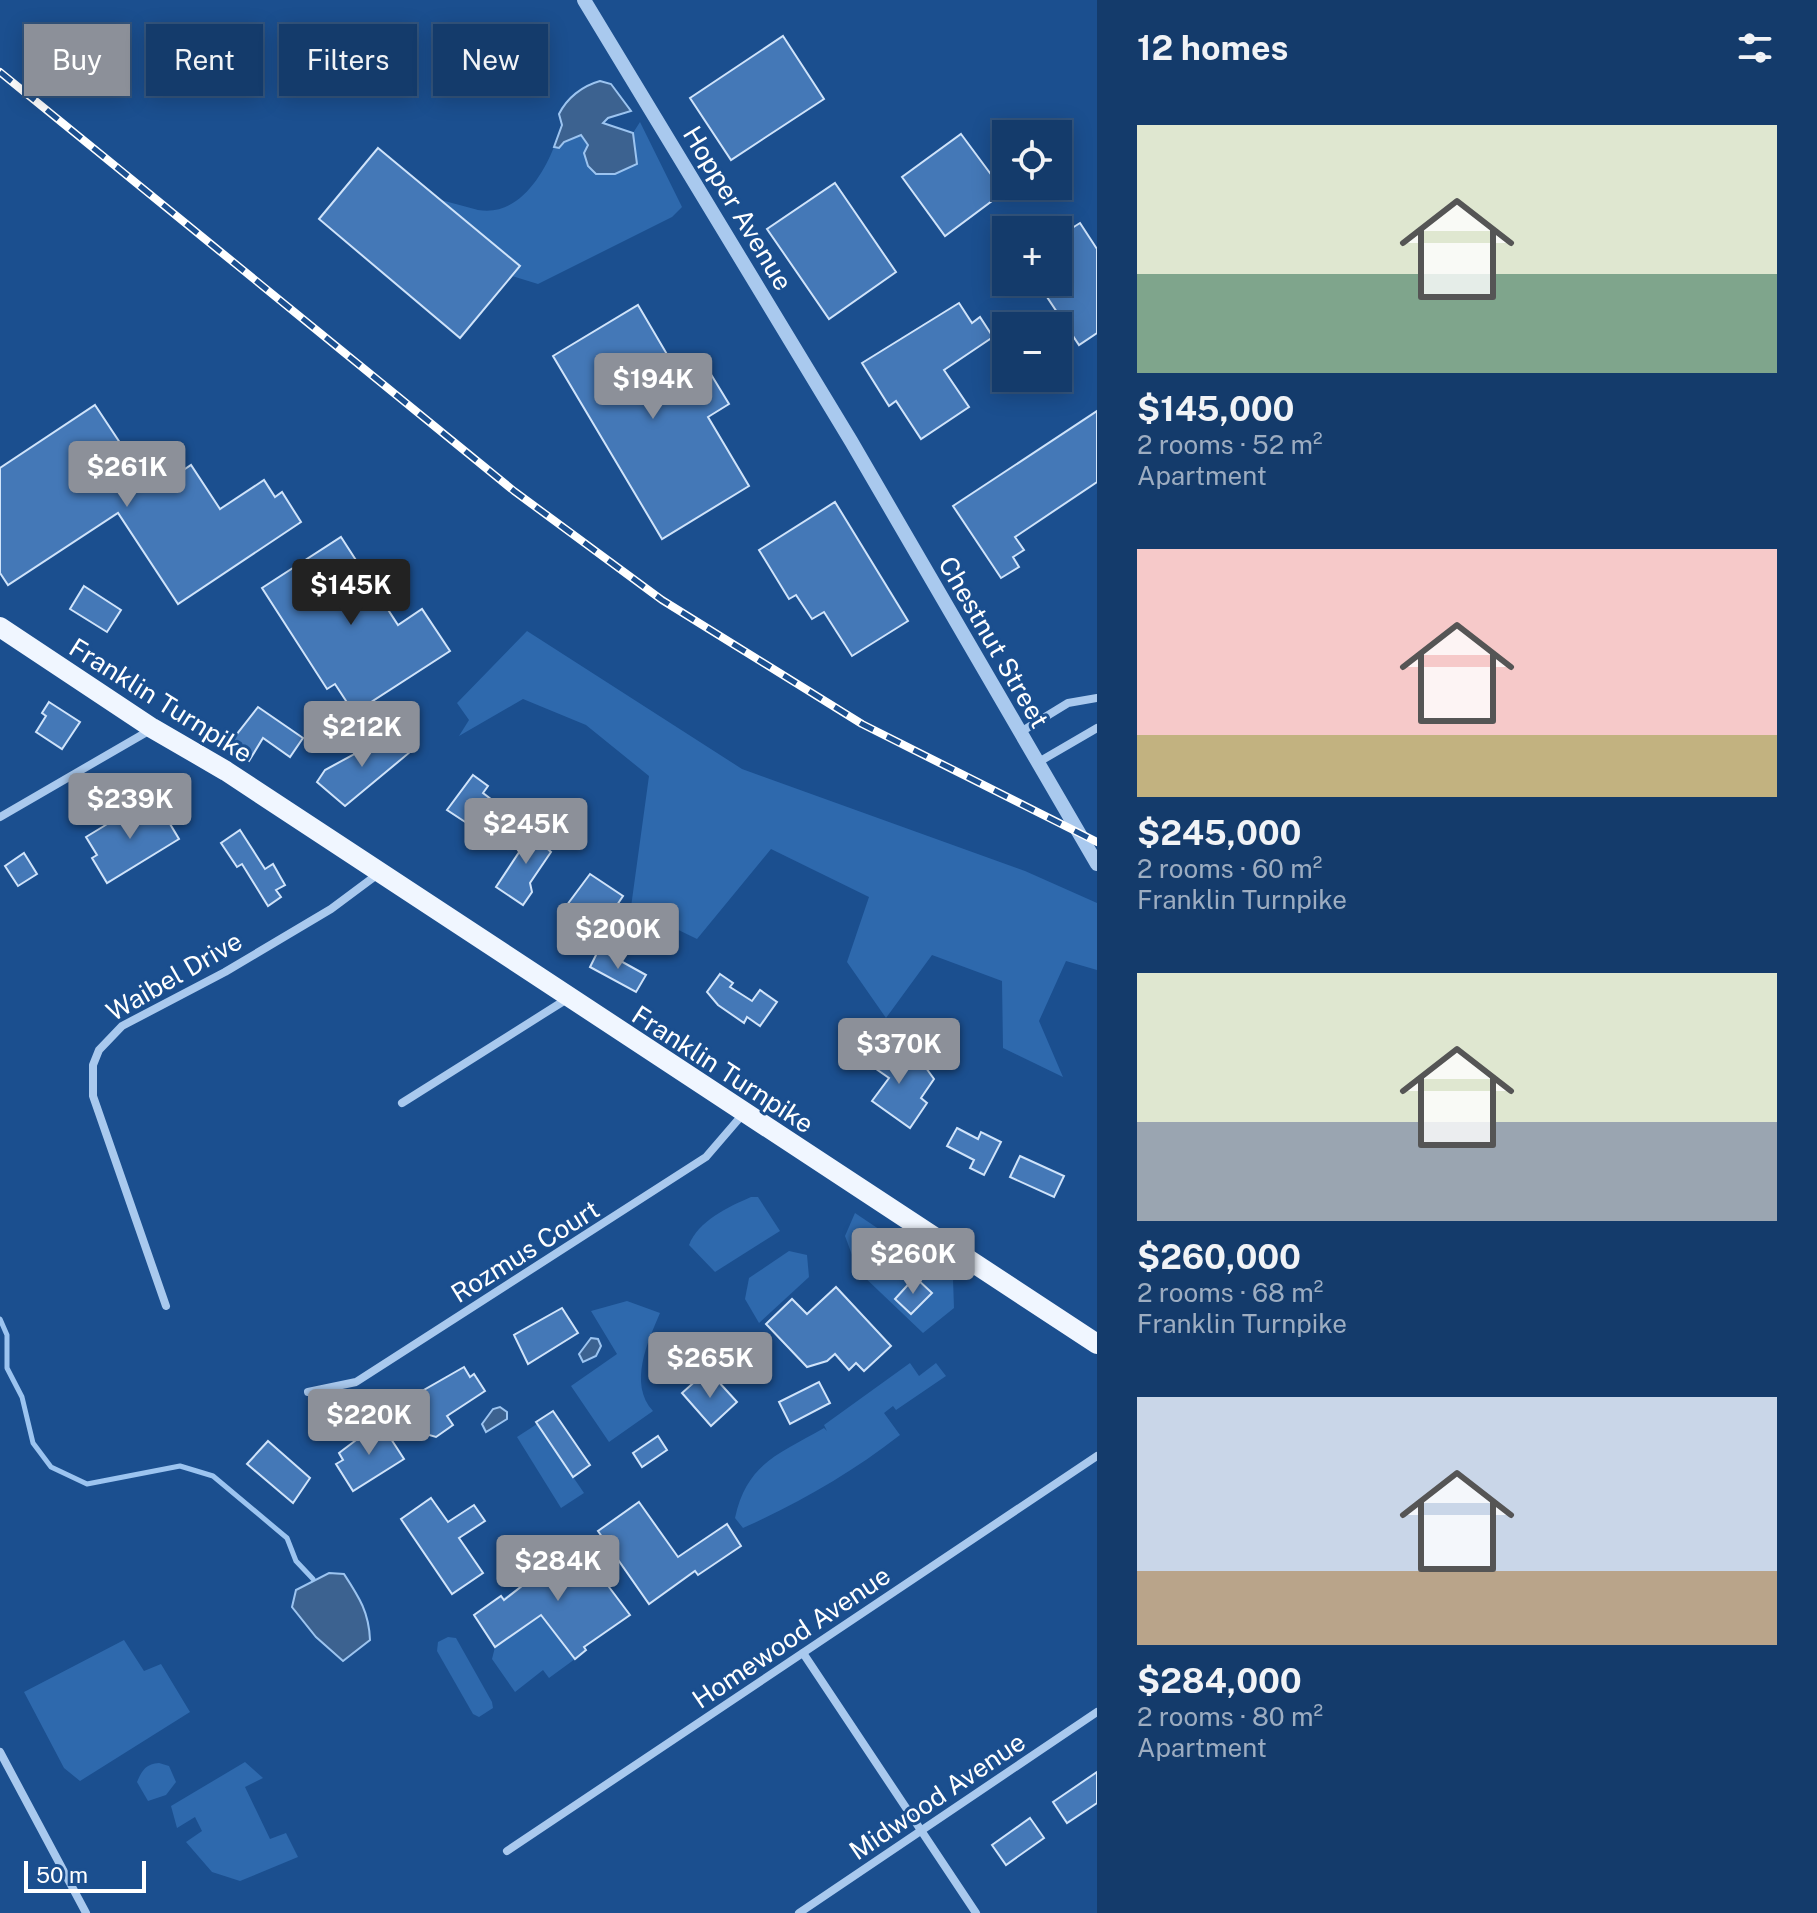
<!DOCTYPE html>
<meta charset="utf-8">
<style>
:root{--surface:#143b6b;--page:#1d4271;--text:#f1f3f6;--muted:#9dadc1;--line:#33557e;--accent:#8c9099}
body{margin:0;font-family:"Public Sans",sans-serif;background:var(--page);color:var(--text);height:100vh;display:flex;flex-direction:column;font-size:30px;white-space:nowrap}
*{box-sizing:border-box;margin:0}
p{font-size:26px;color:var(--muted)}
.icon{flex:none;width:44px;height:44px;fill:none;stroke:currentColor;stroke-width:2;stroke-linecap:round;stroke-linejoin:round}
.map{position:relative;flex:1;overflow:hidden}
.drawer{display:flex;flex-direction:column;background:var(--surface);width:720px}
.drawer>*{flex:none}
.banner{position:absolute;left:24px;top:24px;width:760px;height:72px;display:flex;gap:16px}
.tools{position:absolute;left:992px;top:120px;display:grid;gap:16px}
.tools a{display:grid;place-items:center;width:80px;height:80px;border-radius:0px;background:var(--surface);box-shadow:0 4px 20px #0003,0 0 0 2px var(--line);font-size:40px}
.scale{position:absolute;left:24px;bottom:20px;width:122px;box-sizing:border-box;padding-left:8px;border:4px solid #fff;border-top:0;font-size:22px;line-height:28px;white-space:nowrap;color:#fff;-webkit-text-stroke:6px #1b4f8f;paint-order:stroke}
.price{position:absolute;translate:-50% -68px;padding:0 18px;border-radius:8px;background:var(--accent);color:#fff;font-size:26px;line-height:52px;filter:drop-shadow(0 2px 4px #0008)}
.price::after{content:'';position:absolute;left:50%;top:48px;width:24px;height:18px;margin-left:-12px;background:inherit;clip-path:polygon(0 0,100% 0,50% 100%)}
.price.on{background:#222;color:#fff}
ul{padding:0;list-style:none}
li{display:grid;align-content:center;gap:16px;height:424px;padding:0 40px}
li span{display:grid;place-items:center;height:248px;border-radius:0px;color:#555}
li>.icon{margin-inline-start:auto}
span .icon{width:144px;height:144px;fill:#fffc;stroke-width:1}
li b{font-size:34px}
h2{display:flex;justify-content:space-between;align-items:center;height:96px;padding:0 40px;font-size:34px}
.pill{padding:0 28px;border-radius:0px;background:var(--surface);box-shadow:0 4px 20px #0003,0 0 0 2px var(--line);font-size:28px;line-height:72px}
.pill.on{background:var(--accent);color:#fff}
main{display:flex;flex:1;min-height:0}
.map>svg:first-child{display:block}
.green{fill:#2e69ad}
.water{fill:#3c6290;stroke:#9cc4f0;stroke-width:2}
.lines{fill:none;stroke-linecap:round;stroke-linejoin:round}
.stream{stroke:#9cc4f0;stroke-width:5}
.building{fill:#4478b7;stroke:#cfe3fa;stroke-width:2}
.minor{stroke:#a9c9ee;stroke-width:8}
.tertiary{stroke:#a9c9ee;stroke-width:14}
.primary{stroke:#f0f6ff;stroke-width:20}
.rail-casing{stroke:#fff;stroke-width:8}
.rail{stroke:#1b4f8f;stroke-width:5;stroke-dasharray:15;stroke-linecap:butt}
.labels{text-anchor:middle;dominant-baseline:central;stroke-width:6;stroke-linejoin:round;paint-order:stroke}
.street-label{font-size:26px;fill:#fff;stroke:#1b4f8f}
</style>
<main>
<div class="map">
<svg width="1097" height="1913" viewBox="0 0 1097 1913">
<rect width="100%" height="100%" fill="#1b4f8f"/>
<!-- green -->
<g class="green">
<path d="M640,122L682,207L672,217L538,284L512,276L520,265L441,200C453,203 466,207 478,210C517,217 542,177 554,147L559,148L564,141L581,135L588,145L636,152L633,133Z"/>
<polygon points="527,631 742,769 1025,871 1097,903 1097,970 1066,961 1039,1021 1063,1077 1003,1048 1002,981 932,955 886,1018 847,962 869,897 771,849 697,939 631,907 649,776 586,725 523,699 459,736 469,720 457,703"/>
<path d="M751,1197H758L780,1231L715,1272L689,1245C698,1221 728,1207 751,1197Z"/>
<polygon points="855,1213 953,1279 954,1308 923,1333 858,1271 845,1236"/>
<polygon points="789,1251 807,1255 809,1277 759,1323 745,1299 749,1278"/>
<path d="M627,1301L660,1313C648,1341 628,1384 653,1411L609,1442L571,1386L617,1354L591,1311Z"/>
<path d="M910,1363L919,1376L936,1363L946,1376L896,1410L893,1406L884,1413L900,1435C850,1474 800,1502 743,1528L735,1518C747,1463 779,1454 824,1428L827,1431L824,1425Z"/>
<polygon points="537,1424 584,1493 561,1508 517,1437"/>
<polygon points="520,1587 575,1659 549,1678 543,1670 515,1692 492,1659 495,1647 522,1628 503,1598"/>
<polygon points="448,1637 456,1638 492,1702 493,1708 479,1717 473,1714 437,1651 438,1642"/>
<polygon points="124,1640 144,1671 161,1664 190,1712 80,1781 64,1768 24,1692"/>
<polygon points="245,1762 263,1778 245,1787 270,1839 286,1833 298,1857 240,1881 212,1872 186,1842 202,1831 195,1817 177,1828 171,1806"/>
<path d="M159,1763L169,1766L176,1782L166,1795L148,1801L137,1782C142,1770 146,1764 159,1763Z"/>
</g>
<!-- water -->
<g class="water">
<path d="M600,81L611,84L631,111L608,118L603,123L633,133L637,164L615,174H596L588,166L584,153L588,145L581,135L564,142L559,148L554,147L562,125L559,114C567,98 582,86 600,81Z"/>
<polygon points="591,1338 598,1339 601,1346 596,1356 583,1362 579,1354"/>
<polygon points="500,1407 507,1412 507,1419 486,1432 482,1424 493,1409"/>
<path d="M329,1573L344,1574C359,1597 369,1612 370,1640L343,1661L316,1637L292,1607L296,1590Z"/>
</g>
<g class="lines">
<!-- stream -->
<polyline class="stream" points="0,1319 7,1335 7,1368 22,1397 33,1443 51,1467 87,1484 180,1466 213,1476 287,1538 296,1561 313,1579"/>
</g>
<!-- building -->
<g class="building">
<polygon points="783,36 824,99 731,160 690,98"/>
<polygon points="961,134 1004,192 945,236 902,177"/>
<polygon points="378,148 520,266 460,338 319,219"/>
<polygon points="835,183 896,272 829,319 767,229"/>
<polygon points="1080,223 1097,249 1097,333 1079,345 1037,282 1058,282 1058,237"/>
<polygon points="959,303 972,323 980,317 993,337 944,370 969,407 921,439 896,401 889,406 862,363"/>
<polygon points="638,305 685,385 709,371 729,404 708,417 749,486 662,539 553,356"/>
<polygon points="95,405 152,491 191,465 220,509 264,480 275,497 282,492 301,522 178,604 118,513 8,585 0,573 0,468"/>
<polygon points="1097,411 1097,482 1015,537 1024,550 1013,557 1019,567 1001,578 953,506"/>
<polygon points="835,502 908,621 852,656 824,612 812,619 796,595 789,599 759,550"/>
<polygon points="341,537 398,625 422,609 450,651 354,713 335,684 327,689 262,588"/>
<polygon points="84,586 121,610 107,632 70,609"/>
<polygon points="49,702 80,722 62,749 36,732 46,716 42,713"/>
<polygon points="258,707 303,738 290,757 263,738 249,761 226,748"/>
<polygon points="393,733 410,752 345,806 317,782 325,770"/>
<polygon points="473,775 488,786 483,793 504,809 485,835 447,810"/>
<polygon points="145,801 156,819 164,814 179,839 107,883 92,858 97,855 86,837"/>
<polygon points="543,823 551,827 541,843 551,852 530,883 532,892 523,905 496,887 537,825"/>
<polygon points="240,830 265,869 273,864 285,885 276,890 281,897 268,906 242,864 237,867 221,843"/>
<polygon points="24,853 37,874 18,886 5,866"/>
<polygon points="590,874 623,896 611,914 600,907 588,925 564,909"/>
<polygon points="599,949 646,975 636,992 590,967"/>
<polygon points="720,974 733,983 730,987 752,1001 760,990 777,1002 760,1026 747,1017 744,1023 718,1005 707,992"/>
<polygon points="866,1041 903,1072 910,1063 915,1063 926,1068 934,1079 921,1098 927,1103 910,1128 872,1101 889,1078 856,1055"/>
<polygon points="957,1128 978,1139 981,1132 1001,1142 984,1175 970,1168 974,1160 947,1146"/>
<polygon points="1020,1156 1064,1176 1054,1197 1010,1177"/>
<polygon points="915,1277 932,1293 911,1314 895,1299"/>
<polygon points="836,1287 891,1346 864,1371 856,1363 849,1370 835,1354 827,1361 807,1367 766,1324 792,1299 807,1314"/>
<polygon points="562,1308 578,1333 528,1364 514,1335"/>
<polygon points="464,1367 470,1377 474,1374 485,1391 447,1416 453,1425 436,1437 429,1435 410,1398"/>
<polygon points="700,1377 708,1386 716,1379 737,1402 711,1426 682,1393"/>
<polygon points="819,1382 830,1403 790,1424 779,1402"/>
<polygon points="553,1411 590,1465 573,1477 536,1422"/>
<polygon points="380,1422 404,1459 353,1491 336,1464 343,1460 339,1453"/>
<polygon points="658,1436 667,1450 642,1467 633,1453"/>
<polygon points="268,1441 310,1478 293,1503 247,1464"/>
<polygon points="431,1498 448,1522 474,1505 485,1521 459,1538 483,1573 452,1594 401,1519"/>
<polygon points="639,1502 678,1557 727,1524 741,1546 698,1575 695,1571 649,1604 598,1531"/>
<polygon points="573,1539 630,1615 584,1647 586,1650 575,1659 541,1615 495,1647 474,1615 501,1596 504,1600 541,1571 537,1565"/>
<polygon points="1097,1772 1097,1803 1067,1823 1053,1802"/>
<polygon points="1030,1818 1044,1838 1006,1865 992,1845"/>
</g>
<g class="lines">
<!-- minor -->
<g class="minor">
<polyline points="1019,733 1068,703 1097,698"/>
<polyline points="1037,763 1097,728"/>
<polyline points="0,817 152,729"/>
<polyline points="402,1103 567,999"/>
<polyline points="166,1306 93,1096 93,1065 99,1050 122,1026 225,972 331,909 378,874"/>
<polyline points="308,1392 356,1382 706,1157 743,1114"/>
<polyline points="803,1653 976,1913"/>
<polyline points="0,1752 86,1913"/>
<polyline points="507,1851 1097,1456"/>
<polyline points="799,1913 1097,1712"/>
</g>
<!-- tertiary -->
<polyline class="tertiary" points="584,0 851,441 1097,864"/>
<!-- primary -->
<polyline class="primary" points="0,627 152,728 226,771 1097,1344"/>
<defs>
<polyline id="rail" points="0,72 514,491 662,600 862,724 1097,842"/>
</defs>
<!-- rail casing -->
<use href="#rail" class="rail-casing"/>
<!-- rail -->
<use href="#rail" class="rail"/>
</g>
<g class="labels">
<!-- street labels -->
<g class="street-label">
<text transform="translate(738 208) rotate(59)">Hopper Avenue</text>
<text transform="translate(994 642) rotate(60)">Chestnut Street</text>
<text transform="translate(161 700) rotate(32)">Franklin Turnpike</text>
<text transform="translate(174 976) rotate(-30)">Waibel Drive</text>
<text transform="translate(723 1069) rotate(33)">Franklin Turnpike</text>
<text transform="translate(525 1251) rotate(-32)">Rozmus Court</text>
<text transform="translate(791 1637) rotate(-34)">Homewood Avenue</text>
<text transform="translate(937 1796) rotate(-34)">Midwood Avenue</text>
</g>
</g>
</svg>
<div class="tools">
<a><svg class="icon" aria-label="locate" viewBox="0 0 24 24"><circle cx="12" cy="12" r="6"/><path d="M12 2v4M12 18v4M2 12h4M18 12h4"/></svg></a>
<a>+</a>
<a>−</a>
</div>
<div class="scale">50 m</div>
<b class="price" style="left:653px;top:421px">$194K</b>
<b class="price" style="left:127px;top:509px">$261K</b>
<b class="price on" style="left:351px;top:627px">$145K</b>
<b class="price" style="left:362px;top:769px">$212K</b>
<b class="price" style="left:130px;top:841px">$239K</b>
<b class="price" style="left:526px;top:866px">$245K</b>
<b class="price" style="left:618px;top:971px">$200K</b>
<b class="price" style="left:899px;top:1086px">$370K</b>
<b class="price" style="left:913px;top:1296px">$260K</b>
<b class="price" style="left:710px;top:1400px">$265K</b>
<b class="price" style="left:369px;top:1457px">$220K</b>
<b class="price" style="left:558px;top:1603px">$284K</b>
<div class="banner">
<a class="pill on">Buy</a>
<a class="pill">Rent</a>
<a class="pill">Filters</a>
<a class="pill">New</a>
</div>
</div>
<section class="drawer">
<h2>12 homes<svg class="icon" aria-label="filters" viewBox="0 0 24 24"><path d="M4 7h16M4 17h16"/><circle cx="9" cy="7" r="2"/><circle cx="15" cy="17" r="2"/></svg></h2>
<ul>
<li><span style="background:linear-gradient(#dfe7d0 60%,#7fa58c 0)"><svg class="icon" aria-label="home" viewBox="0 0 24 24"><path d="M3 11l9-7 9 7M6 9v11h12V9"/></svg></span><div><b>$145,000</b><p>2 rooms · 52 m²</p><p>Apartment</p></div></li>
<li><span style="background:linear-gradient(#f6c9c9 75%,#c2b280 0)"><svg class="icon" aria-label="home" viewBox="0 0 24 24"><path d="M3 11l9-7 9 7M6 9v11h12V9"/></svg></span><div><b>$245,000</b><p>2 rooms · 60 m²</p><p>Franklin Turnpike</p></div></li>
<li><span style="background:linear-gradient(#dfe7d0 60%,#9aa5b1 0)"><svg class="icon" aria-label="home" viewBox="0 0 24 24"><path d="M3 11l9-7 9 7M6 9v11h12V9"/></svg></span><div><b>$260,000</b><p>2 rooms · 68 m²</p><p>Franklin Turnpike</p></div></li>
<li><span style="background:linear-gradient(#c9d6e8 70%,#b9a48a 0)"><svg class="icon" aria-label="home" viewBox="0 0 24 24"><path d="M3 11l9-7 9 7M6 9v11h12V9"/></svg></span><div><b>$284,000</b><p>2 rooms · 80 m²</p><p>Apartment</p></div></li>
</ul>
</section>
</main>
